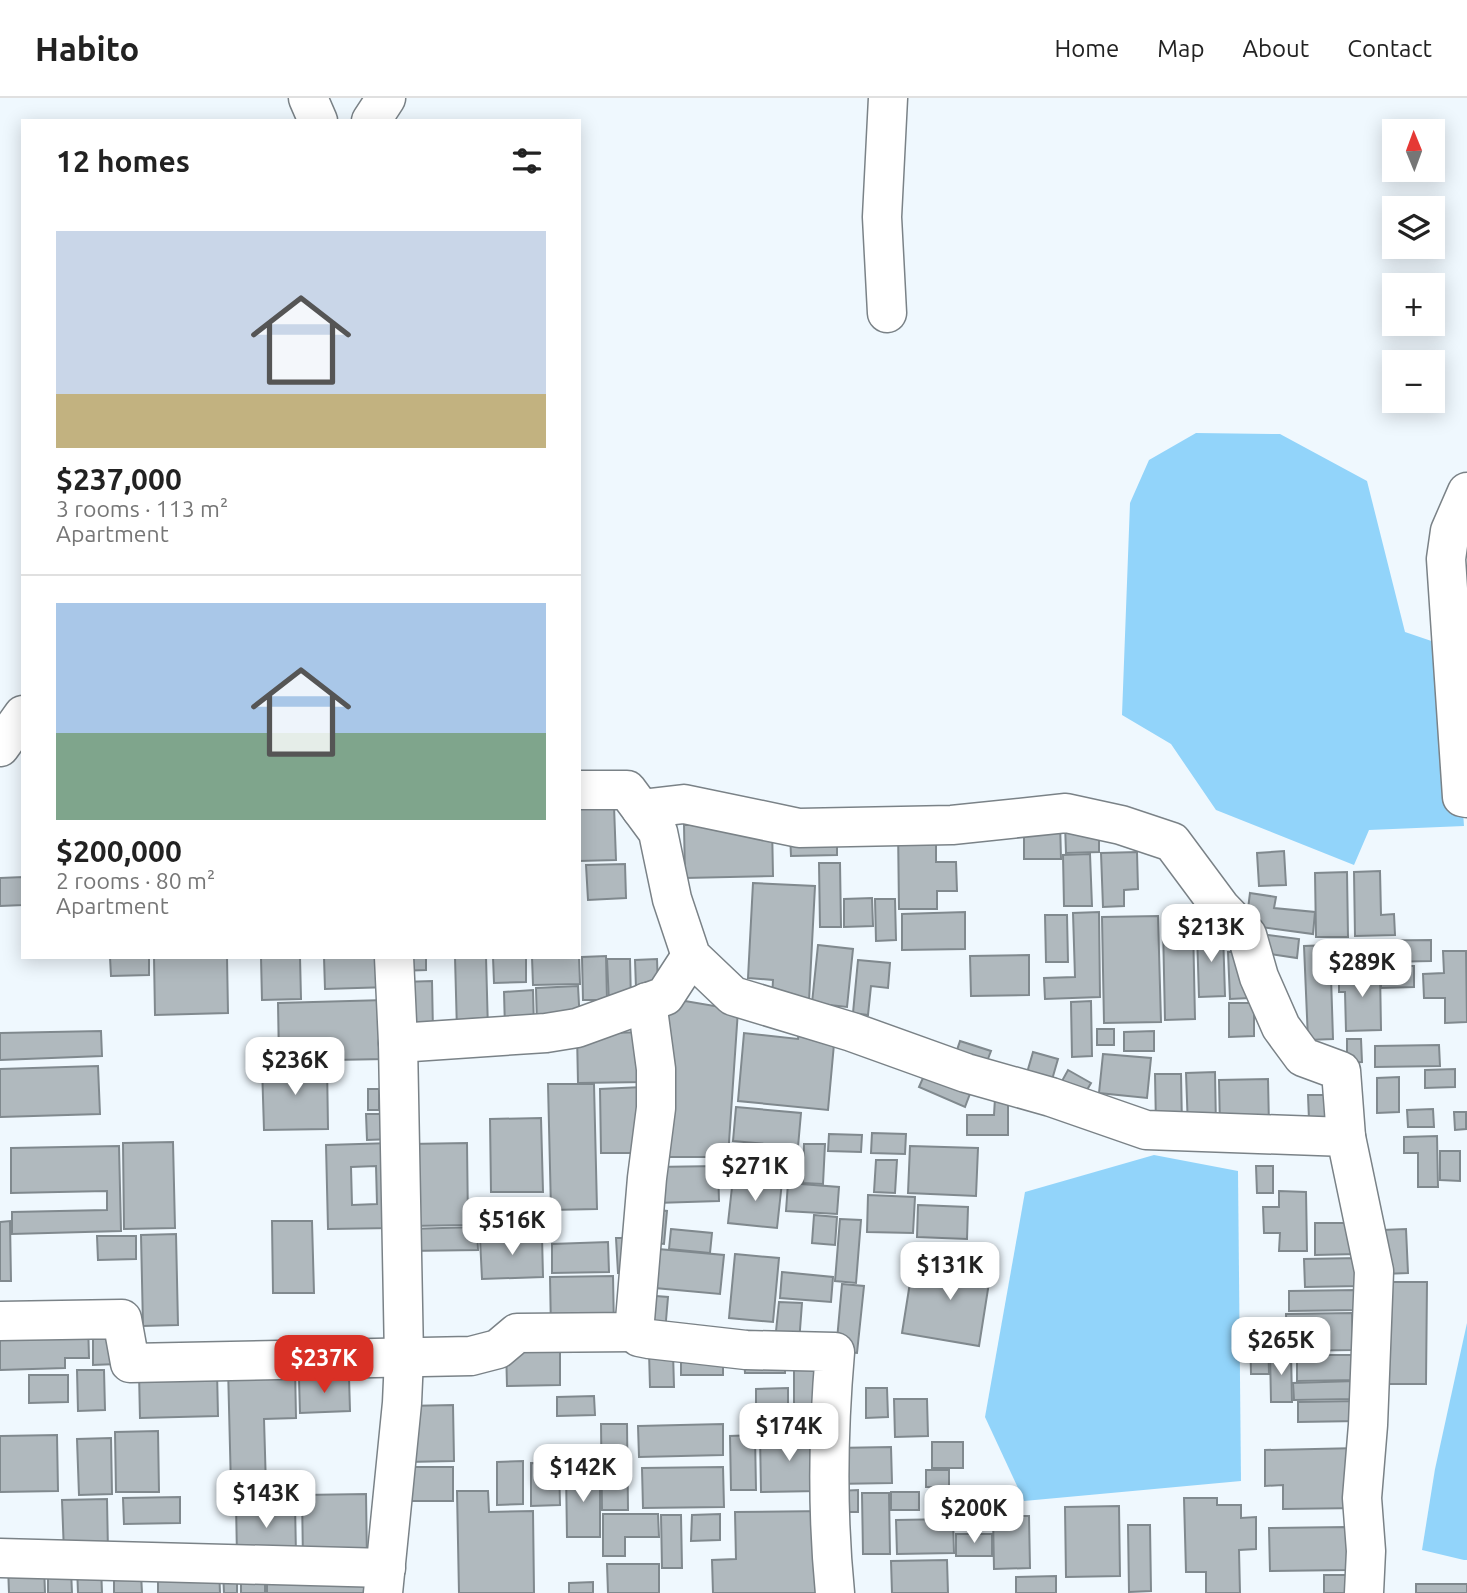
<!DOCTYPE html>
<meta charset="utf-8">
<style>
:root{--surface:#fff;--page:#f2f2f2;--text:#222;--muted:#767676;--line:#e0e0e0;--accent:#d93025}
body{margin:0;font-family:Ubuntu,sans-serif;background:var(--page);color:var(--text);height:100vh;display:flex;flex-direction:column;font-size:26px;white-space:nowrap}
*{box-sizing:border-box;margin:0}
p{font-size:23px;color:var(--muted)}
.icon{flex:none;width:38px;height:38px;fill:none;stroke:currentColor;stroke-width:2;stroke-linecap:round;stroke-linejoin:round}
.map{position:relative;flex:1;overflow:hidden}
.sheet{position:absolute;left:21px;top:21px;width:560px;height:840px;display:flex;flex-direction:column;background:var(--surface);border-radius:0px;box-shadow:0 4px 18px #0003}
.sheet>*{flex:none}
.needle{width:46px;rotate:359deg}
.buttons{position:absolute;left:1382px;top:21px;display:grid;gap:14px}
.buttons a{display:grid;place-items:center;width:63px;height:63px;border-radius:0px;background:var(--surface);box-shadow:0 4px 18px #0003;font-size:35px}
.price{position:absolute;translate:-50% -60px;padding:0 16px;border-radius:14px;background:#fff;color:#222;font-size:23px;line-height:46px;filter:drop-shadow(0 2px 4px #0008)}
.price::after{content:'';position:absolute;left:50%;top:42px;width:21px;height:16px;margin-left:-10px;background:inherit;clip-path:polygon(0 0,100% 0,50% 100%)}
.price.current{background:var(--accent);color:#fff}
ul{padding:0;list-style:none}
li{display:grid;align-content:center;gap:14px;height:371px;padding:0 35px}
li+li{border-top:2px solid var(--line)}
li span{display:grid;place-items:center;height:217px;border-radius:0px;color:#555}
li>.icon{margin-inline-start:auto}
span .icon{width:126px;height:126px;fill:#fffc;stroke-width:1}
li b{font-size:30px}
h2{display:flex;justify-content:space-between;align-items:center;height:84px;padding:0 35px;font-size:30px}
header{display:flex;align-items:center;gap:42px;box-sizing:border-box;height:98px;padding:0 35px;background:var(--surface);border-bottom:2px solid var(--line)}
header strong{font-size:33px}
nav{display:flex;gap:38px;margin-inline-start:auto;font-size:24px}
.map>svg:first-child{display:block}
.water{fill:#92d4fa}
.building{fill:#b0b9be;stroke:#80898e;stroke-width:2;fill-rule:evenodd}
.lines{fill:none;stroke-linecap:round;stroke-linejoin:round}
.minor-casing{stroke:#7a8287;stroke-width:41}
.highway-casing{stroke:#7a8287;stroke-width:41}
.minor{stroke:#fff;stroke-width:38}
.highway{stroke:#fff;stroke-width:38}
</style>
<header>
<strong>Habito</strong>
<nav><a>Home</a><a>Map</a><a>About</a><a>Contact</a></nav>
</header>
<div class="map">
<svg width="1467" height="1495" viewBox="0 0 1467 1495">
<rect width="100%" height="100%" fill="#eff8fe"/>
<!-- water -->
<g class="water">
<polygon points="1196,335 1280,336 1367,383 1405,534 1452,550 1464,728 1369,732 1354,767 1216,712 1171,646 1122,617 1130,405 1149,362"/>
<polygon points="1154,1057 1238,1073 1241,1383 1024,1403 985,1319 1025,1094"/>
<polygon points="1467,1225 1467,1462 1464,1462 1422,1452 1435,1371"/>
</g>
<!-- building -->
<g class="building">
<polygon points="614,708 616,762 579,763 579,710"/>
<polygon points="1060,724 1061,761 1024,761 1024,725"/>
<polygon points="1099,725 1099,754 1066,755 1065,726"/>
<polygon points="772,726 773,778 685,780 684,727"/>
<polygon points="898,729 936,729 936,764 956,764 957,793 937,793 937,811 899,811"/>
<polygon points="837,735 837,757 791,758 790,736"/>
<polygon points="1284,753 1286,787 1259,788 1257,755"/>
<polygon points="1137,754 1138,791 1124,792 1124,808 1103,809 1101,755"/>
<polygon points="1090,756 1092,808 1064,808 1063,757"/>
<polygon points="819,765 840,765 841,829 820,829"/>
<polygon points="625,766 626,800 588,802 586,767"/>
<polygon points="1380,773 1381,817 1394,816 1395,837 1355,838 1354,774"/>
<polygon points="1347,774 1348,839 1316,839 1315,775"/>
<polygon points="23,779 23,807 0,808 0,780"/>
<polygon points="753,785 815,788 809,903 772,901 773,882 748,880"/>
<polygon points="1250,795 1276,799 1274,810 1315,814 1313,836 1246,827"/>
<polygon points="872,800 873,828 844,829 844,801"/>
<polygon points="875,801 895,801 896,842 876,843"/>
<polygon points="965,814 965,851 902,852 902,816"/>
<polygon points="1099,814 1100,899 1045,901 1044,880 1075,879 1073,815"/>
<polygon points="1045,817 1067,817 1068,864 1046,864"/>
<polygon points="1158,818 1161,924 1104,925 1102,819"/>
<polygon points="1193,827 1195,921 1165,922 1163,828"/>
<polygon points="1223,834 1225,898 1199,899 1197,835"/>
<polygon points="1260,836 1299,841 1297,860 1257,854"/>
<polygon points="1431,842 1431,863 1337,865 1337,843"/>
<polygon points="818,847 853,851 847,909 812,905"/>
<polygon points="1330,847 1333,941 1308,942 1304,848"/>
<polygon points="1443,853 1466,853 1467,924 1445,925 1445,900 1424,900 1423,876 1444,875"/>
<polygon points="1228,854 1248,854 1250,900 1230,901"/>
<polygon points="1029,857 1029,897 971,898 970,858"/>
<polygon points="606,858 607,902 583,902 582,859"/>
<polygon points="110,859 149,859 149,877 111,878"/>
<polygon points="154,859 227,859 228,915 155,917"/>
<polygon points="261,859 300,859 301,901 262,902"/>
<polygon points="324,859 389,859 390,889 325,891"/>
<polygon points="397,859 426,859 426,872 398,873"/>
<polygon points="455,859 486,859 488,932 457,933"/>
<polygon points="493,859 526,859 526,884 494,885"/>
<polygon points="532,859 579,859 580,886 533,887"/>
<polygon points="607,861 630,861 631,904 609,905"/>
<polygon points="657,861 658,889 636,890 635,862"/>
<polygon points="858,862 890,865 888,890 871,888 868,917 853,915"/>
<polygon points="1381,868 1414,868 1414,889 1381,890"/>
<polygon points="1339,872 1380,872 1381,932 1346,933 1345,894 1339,894"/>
<polygon points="432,883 433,934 403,935 402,884"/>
<polygon points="578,888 580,925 537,926 536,890"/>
<polygon points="533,892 534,930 505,931 504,894"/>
<polygon points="385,902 386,961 279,963 278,905"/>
<polygon points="685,903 738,912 728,1059 666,1059 665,913"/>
<polygon points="1091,903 1092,958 1072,959 1071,904"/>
<polygon points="1229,905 1254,905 1254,938 1229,939"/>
<rect x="1097" y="931" width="17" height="16"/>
<polygon points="799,932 835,935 828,1012 738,1003 744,935 798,941"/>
<polygon points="101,933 102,958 0,962 0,935"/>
<polygon points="1154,933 1154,953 1124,953 1124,934"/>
<polygon points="644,934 645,984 578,985 577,936"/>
<polygon points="1347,941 1361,941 1362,964 1347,965"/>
<polygon points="960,943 991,953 986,966 956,955"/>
<polygon points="1439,947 1440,968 1375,969 1375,948"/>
<polygon points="1033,954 1058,961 1049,992 1024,985"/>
<polygon points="1103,956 1151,960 1147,1000 1099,995"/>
<polygon points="327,966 328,1031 264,1032 262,968"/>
<polygon points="98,968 100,1016 0,1019 0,971"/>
<polygon points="1455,971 1455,989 1425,990 1425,972"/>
<polygon points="1068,972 1091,985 1080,1004 1057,992"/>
<polygon points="926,973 971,993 965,1009 919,989"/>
<polygon points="1215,974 1216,1029 1188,1030 1186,975"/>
<polygon points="1155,976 1181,976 1182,1027 1156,1027"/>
<polygon points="1399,979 1399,1014 1377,1015 1377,980"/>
<polygon points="1268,981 1269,1028 1220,1029 1219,982"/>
<polygon points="548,986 594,986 597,1111 551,1112"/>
<polygon points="643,989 644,1055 601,1055 600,991"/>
<rect x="368" y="991" width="11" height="21"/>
<polygon points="1308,997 1333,997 1333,1022 1309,1022"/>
<polygon points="995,1000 1008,1000 1008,1037 967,1037 967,1017 994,1017"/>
<polygon points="736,1009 801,1015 798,1049 733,1043"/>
<polygon points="1433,1011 1434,1029 1408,1029 1407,1012"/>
<polygon points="1454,1014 1466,1014 1466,1031 1455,1032"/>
<polygon points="366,1016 392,1016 393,1041 367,1042"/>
<polygon points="541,1020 543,1094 491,1094 490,1021"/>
<polygon points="872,1035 906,1036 905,1056 871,1055"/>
<polygon points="829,1036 862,1037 861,1054 828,1053"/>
<polygon points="1437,1038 1438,1089 1418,1089 1418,1055 1404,1055 1404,1039"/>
<polygon points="173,1044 175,1130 124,1131 123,1045"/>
<path d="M392,1045L393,1130L328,1131L326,1047ZM376,1068L377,1106L352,1107L351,1069Z"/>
<polygon points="467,1045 468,1127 411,1128 409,1046"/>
<polygon points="804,1046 825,1046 823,1086 803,1085"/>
<polygon points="119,1048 121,1133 12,1136 12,1114 107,1112 107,1093 11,1095 11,1050"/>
<polygon points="910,1048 978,1050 976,1098 908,1095"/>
<polygon points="1440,1053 1460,1053 1460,1083 1440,1082"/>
<polygon points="876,1062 897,1062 895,1095 874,1094"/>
<polygon points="718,1068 719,1103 656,1105 654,1069"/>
<polygon points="1256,1068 1273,1068 1273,1095 1257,1095"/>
<polygon points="733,1080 782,1084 777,1130 728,1125"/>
<polygon points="788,1085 839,1089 837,1116 786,1113"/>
<polygon points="1279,1093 1306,1094 1307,1153 1279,1153 1280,1135 1264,1135 1263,1109 1279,1109"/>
<polygon points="868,1097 915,1099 913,1135 867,1134"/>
<polygon points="918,1107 968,1109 967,1141 917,1139"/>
<polygon points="649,1111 667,1113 664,1146 646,1144"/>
<polygon points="814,1117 837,1119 835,1147 812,1145"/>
<polygon points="840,1121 861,1122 856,1185 835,1183"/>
<polygon points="10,1123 11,1183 0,1183 0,1124"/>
<polygon points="272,1123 312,1123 314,1195 273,1195"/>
<polygon points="1315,1125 1356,1125 1357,1156 1315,1157"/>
<polygon points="477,1129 478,1152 408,1153 408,1131"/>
<polygon points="671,1131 712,1135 710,1155 669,1151"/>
<polygon points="1406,1131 1408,1175 1383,1176 1382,1132"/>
<polygon points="176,1136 178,1227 143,1228 141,1137"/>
<polygon points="97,1138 136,1138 136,1161 98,1162"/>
<polygon points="542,1138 543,1179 482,1181 480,1140"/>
<polygon points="616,1140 634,1140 635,1175 618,1175"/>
<polygon points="608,1144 609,1174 552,1175 552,1146"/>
<polygon points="647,1150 724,1157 720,1196 644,1189"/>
<polygon points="970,1150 994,1153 979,1248 902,1235 912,1172 965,1180"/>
<polygon points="735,1156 779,1160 773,1224 729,1220"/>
<polygon points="1359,1160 1359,1188 1305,1189 1304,1161"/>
<polygon points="782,1174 833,1179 831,1204 780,1200"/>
<polygon points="613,1178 614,1231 551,1232 550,1179"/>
<polygon points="1380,1184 1427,1184 1426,1286 1380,1286"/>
<polygon points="842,1186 864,1188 857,1255 836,1253"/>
<polygon points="1357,1192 1357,1212 1289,1213 1289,1193"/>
<polygon points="643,1197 668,1199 665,1234 640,1232"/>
<polygon points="779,1204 802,1205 799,1245 775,1243"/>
<polygon points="1352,1215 1353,1252 1287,1253 1286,1216"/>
<polygon points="88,1225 89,1260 65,1260 65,1270 0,1272 0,1226"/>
<polygon points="117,1232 117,1266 93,1267 93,1233"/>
<polygon points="1268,1233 1269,1276 1251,1276 1250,1234"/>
<polygon points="560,1247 560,1287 507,1288 506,1249"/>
<polygon points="723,1252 723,1277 681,1277 681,1253"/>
<polygon points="1291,1253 1292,1304 1271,1304 1270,1254"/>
<polygon points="649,1254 673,1254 674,1289 650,1289"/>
<polygon points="1297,1257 1359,1257 1359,1282 1297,1283"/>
<polygon points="785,1258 785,1275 745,1275 744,1259"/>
<rect x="794" y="1263" width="23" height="61"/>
<polygon points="295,1268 296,1320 264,1321 266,1389 231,1390 228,1269"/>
<polygon points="77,1272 104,1272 105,1312 78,1313"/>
<polygon points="217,1273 218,1318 140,1320 139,1275"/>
<polygon points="29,1277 68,1277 68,1304 29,1305"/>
<polygon points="349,1279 350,1313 300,1315 299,1280"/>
<polygon points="1355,1283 1355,1301 1294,1302 1293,1285"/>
<polygon points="788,1290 788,1330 756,1330 756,1291"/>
<polygon points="866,1290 887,1290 888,1319 866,1320"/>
<polygon points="594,1298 595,1317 557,1318 557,1299"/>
<polygon points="894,1301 927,1301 928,1338 895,1339"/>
<polygon points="1358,1303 1359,1323 1298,1324 1298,1304"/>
<polygon points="453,1307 454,1363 407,1364 406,1308"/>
<polygon points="601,1326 627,1326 628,1412 602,1412"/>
<polygon points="723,1326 723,1357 639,1359 638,1328"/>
<polygon points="158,1333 159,1394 116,1394 115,1334"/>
<polygon points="817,1336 818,1393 761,1394 760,1337"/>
<polygon points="57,1337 58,1393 0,1394 0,1338"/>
<polygon points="755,1337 756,1392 731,1392 730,1338"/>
<polygon points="111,1340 112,1396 79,1397 77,1341"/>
<rect x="932" y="1344" width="31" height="26"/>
<polygon points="891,1349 892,1385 834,1386 834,1350"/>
<polygon points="1359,1350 1360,1410 1283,1411 1283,1387 1265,1388 1265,1352"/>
<polygon points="523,1363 523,1406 497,1407 497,1364"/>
<polygon points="531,1365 559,1366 560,1407 531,1408"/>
<rect x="401" y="1369" width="52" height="34"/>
<polygon points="723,1369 724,1409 643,1410 642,1370"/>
<rect x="926" y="1372" width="23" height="17"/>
<polygon points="566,1374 600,1374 600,1439 567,1439"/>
<polygon points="858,1392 858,1414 838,1414 838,1393"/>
<polygon points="457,1393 488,1393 489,1414 533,1413 534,1495 459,1495"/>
<rect x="891" y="1394" width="28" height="18"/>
<polygon points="862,1395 889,1395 890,1456 863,1456"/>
<polygon points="366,1396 367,1462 303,1463 302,1397"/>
<polygon points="960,1397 960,1415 928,1416 928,1398"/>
<polygon points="180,1399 180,1425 124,1426 123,1400"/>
<polygon points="1184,1400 1217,1400 1217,1407 1241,1407 1241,1420 1256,1419 1256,1451 1239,1452 1240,1495 1206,1495 1206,1474 1186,1474"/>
<polygon points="107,1401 108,1454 64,1455 62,1402"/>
<polygon points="295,1404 296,1458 237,1459 236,1405"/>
<polygon points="1119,1408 1120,1478 1066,1479 1065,1409"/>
<polygon points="826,1413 827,1495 713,1495 712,1462 736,1461 735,1414"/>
<polygon points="603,1416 658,1416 659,1439 625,1439 625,1458 603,1458"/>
<polygon points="720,1416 720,1442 691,1443 692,1417"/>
<polygon points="661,1417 681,1417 682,1470 662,1470"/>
<polygon points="993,1418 1029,1418 1030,1470 994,1471"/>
<polygon points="953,1421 954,1455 897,1456 896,1422"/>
<polygon points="1128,1427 1150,1427 1151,1493 1129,1494"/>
<polygon points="1347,1429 1348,1472 1270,1473 1269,1430"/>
<rect x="956" y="1436" width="36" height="22"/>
<polygon points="947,1462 948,1495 892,1495 891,1463"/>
<polygon points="607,1466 659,1466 659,1495 608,1495"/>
<polygon points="44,1467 45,1495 9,1495 8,1468"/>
<polygon points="101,1467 102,1495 78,1495 77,1468"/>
<polygon points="158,1467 219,1467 220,1495 158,1495"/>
<rect x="241" y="1470" width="24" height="25"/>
<polygon points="48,1471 71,1471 72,1495 48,1495"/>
<polygon points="223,1473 237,1473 237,1495 224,1495"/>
<polygon points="368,1473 368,1495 267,1495 267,1474"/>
<polygon points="141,1475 142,1495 114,1495 114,1476"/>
<polygon points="1324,1477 1355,1477 1356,1495 1324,1495"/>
<polygon points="1056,1478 1056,1495 1016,1495 1016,1479"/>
<polygon points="593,1484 593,1495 569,1495 569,1485"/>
<rect x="1416" y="1486" width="51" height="9"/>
</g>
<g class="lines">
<defs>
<g id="minor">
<polyline points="308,0 318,23"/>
<polyline points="887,215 882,119 888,0"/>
<polyline points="1467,394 1450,433 1446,461 1462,699 1467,700"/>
<polyline points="579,692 627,692 658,734 672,801 691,858 733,898 852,934 966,975 1051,999 1146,1032 1346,1039 1374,1173 1368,1327 1362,1400 1366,1453 1364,1495"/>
<polyline points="641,711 684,706 799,730 952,727 1066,715 1121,727 1172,744 1221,810 1247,837 1259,879 1281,929 1303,959 1341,973 1346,1039"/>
<polyline points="398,945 546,935 577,930 665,898 691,858"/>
<polyline points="0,1223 122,1221 130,1265 471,1258 498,1251 517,1235 634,1234 647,1080 656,1010 656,971 647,904"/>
<path d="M634,1234L639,1239L649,1241L746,1252L835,1254C828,1334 827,1415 835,1495"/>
<polyline points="0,1460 386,1470"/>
<polyline points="383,1495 402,1305 404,1260 398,945 394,859"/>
</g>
<g id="highway">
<polyline points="371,23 386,0"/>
<polyline points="0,649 23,617"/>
</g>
</defs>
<!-- minor casing -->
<use href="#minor" class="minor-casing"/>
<!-- highway casing -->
<use href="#highway" class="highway-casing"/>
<!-- minor -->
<use href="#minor" class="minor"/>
<!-- highway -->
<use href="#highway" class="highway"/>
</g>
</svg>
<div class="buttons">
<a><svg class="needle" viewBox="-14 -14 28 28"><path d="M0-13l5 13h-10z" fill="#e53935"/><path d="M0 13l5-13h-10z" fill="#767676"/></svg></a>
<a><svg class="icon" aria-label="layers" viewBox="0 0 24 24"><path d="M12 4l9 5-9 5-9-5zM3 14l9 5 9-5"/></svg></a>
<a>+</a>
<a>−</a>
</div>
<b class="price" style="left:1211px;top:866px">$213K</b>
<b class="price" style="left:1362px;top:901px">$289K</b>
<b class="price" style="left:295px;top:999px">$236K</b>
<b class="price" style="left:755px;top:1105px">$271K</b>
<b class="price" style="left:512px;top:1159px">$516K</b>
<b class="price" style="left:950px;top:1204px">$131K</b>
<b class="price" style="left:1281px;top:1279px">$265K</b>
<b class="price current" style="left:324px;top:1297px">$237K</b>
<b class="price" style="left:789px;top:1365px">$174K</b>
<b class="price" style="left:583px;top:1406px">$142K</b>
<b class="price" style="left:266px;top:1432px">$143K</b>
<b class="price" style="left:974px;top:1447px">$200K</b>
<section class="sheet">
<h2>12 homes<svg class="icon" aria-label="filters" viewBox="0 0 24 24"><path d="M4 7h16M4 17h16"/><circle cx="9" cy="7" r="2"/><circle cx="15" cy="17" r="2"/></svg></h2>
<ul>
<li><span style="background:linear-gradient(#c9d6e8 75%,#c2b280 0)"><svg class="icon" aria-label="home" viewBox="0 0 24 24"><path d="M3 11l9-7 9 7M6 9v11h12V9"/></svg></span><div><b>$237,000</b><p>3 rooms · 113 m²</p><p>Apartment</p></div></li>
<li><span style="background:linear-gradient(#a9c7e8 60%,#7fa58c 0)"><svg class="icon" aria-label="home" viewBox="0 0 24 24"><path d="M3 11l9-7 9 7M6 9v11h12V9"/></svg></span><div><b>$200,000</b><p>2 rooms · 80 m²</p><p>Apartment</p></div></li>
</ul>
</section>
</div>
